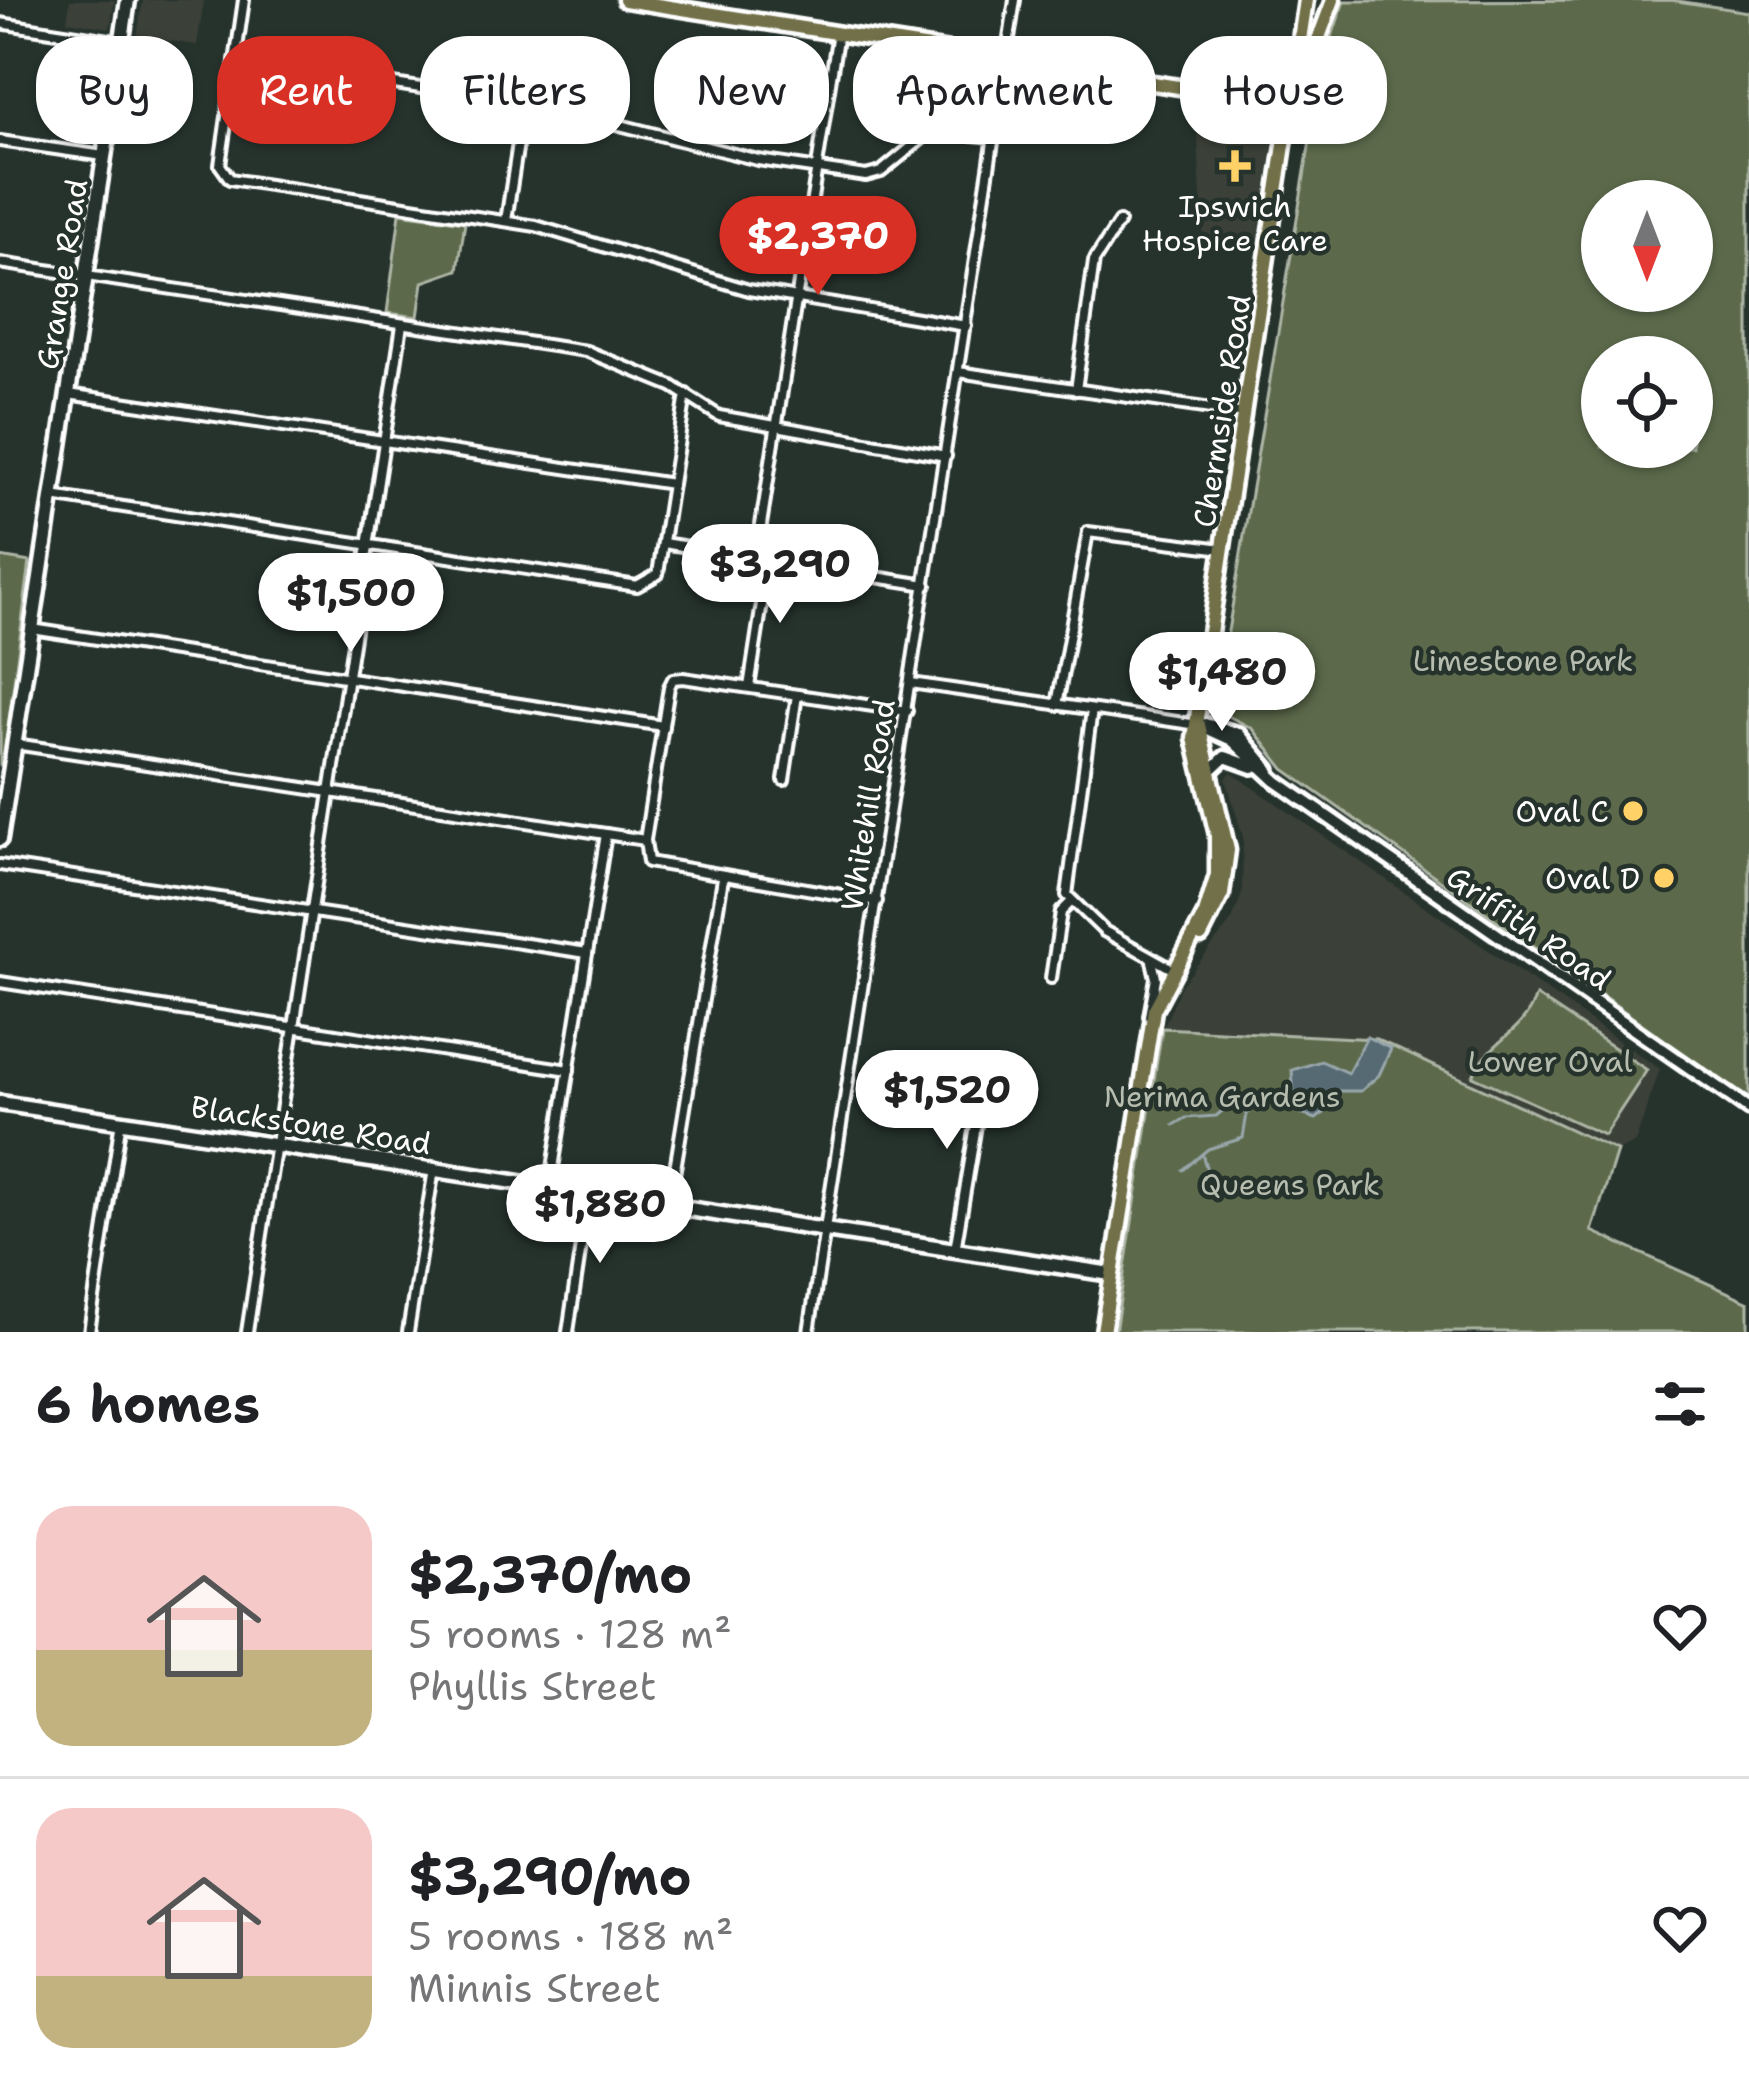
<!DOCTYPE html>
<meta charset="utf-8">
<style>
:root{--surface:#fff;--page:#f6f6f6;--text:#202124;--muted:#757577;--line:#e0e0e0;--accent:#d93025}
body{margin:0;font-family:"Shantell Sans",sans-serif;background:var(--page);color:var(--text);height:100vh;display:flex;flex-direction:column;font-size:45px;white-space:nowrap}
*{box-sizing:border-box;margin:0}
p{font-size:39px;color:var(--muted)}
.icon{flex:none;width:66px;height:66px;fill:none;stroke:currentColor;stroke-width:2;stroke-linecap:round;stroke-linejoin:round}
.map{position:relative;height:1332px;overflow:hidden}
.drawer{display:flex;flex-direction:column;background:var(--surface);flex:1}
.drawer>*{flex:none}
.hud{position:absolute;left:36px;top:36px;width:1677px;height:108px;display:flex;gap:24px}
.needle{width:78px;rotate:180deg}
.buttons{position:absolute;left:1581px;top:180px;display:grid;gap:24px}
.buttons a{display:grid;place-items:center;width:132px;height:132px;border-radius:50%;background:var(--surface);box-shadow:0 3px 9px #0004;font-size:60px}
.price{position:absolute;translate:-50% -102px;padding:0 27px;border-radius:42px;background:#fff;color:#222;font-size:39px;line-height:78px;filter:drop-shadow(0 3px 6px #0008)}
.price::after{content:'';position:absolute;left:50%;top:72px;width:36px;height:27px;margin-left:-18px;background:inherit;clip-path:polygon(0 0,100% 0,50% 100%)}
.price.on{background:var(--accent);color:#fff}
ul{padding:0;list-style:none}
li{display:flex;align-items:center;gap:36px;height:300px;padding:0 36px}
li+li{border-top:3px solid var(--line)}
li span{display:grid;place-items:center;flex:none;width:336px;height:240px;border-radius:36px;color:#555}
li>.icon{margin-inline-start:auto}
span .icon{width:144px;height:144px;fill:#fffc;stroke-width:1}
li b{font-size:51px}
h2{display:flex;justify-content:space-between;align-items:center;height:144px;padding:0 36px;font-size:51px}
.pill{padding:0 42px;border-radius:48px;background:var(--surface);box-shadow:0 3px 9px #0004;font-size:42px;line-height:108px}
.pill.on{background:var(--accent);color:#fff}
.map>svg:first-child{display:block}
.built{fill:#3a4038}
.green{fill:#5c6b4c;stroke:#aeb5a6;stroke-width:3;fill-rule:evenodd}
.water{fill:#556b73;stroke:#99a6ab;stroke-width:3}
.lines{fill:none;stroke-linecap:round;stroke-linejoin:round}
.stream{stroke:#99a6ab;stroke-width:3}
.minor-casing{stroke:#fff;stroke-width:16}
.tertiary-casing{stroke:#fff;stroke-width:20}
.secondary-casing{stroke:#fff;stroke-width:21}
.primary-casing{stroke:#fff;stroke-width:21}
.minor{stroke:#26332d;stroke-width:8}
.tertiary{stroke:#26332d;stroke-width:10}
.secondary{stroke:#26332d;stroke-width:12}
.primary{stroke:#71704a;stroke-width:12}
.poi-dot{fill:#ffd166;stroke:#26332d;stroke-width:4.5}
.labels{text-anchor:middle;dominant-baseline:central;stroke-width:9;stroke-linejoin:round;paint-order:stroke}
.poi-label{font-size:30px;fill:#fff;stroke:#26332d;text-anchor:end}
.street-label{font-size:30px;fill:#fff;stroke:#26332d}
.park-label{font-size:30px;fill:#b6bcae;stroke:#26332d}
</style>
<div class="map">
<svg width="1749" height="1332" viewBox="0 0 1749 1332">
<rect width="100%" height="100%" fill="#26332d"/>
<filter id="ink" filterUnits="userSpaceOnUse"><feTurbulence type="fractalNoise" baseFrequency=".00833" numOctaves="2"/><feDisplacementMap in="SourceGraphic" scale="24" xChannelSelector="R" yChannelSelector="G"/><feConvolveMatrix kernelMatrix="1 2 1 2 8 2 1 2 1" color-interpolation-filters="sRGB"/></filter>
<g filter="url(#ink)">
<!-- built -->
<g class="built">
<polygon points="70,0 115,0 110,28 67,21"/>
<polygon points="143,0 204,0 197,45 137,36"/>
<polygon points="68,50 104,56 91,141 55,136"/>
<polygon points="1196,100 1268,112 1276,124 1257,244 1203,236"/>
<polygon points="1231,772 1660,1069 1635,1143 1617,1151 1376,1039 1163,1028 1181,986 1232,920 1242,894 1243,837 1226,779"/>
</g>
<!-- green -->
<g class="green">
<path d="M1671,0L1749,12V1100L1284,769L1253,729L1215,709L1323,63L1344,1ZM1602,201H1692V291H1602ZM1602,357H1692V447H1602Z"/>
<polygon points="400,213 465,222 458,270 423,282 418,317 387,313"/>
<polygon points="0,557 30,562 3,765 0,765"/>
<path d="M1536,996L1647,1070L1604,1135L1473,1076C1491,1038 1522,1036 1536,996Z"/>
<polygon points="1162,1028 1376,1039 1617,1151 1592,1231 1749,1302 1749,1332 1115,1332"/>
</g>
<!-- water -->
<polygon class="water" points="1367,1037 1391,1049 1379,1075 1361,1091 1330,1091 1328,1110 1316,1119 1295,1111 1292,1070 1321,1061 1348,1073"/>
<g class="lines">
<!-- stream -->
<g class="stream">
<polyline points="1174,1125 1186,1118 1216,1116 1237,1099 1291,1098"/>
<polyline points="1202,1154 1211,1183 1243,1190"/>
<polyline points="1183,1170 1208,1149 1243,1138 1247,1114 1258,1101"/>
</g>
<defs>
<g id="minor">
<polyline points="244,0 220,165 230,179 536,226 749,290 966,326"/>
<polyline points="0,23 122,42"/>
<polyline points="235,60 553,108 758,160 866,176 881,172 931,131 994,137"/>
<polyline points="0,141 104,156"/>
<polyline points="506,221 524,104"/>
<polyline points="0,263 586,351 672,386 719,416 946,456"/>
<polyline points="958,372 1245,414"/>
<polyline points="1076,390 1094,261 1119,222"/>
<polyline points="68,394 672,484"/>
<polyline points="52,496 637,586 658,574 686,394"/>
<polyline points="663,543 926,585"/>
<polyline points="756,557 838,32"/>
<polyline points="32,629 663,726"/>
<polyline points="911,683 1198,725"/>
<polyline points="749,687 769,559"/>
<polyline points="1057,705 1088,532 1223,549"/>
<polyline points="1092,710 1067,895 1104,931 1174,970"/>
<polyline points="15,744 645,840"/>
<polyline points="784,780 797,695"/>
<polyline points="0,865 587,953"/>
<polyline points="877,901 648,862 645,840 669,687 673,679 683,678 907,711"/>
<polyline points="1051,978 1061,912 1071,902"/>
<polyline points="0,982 569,1070"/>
<polyline points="1149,1016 1156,978 1152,961"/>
<polyline points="550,1187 606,834"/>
<polyline points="669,1205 723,878"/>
<polyline points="955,1250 986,1066"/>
<polyline points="89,1332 121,1120"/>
<polyline points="247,1332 402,325"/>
<polyline points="408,1332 434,1169"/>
<polyline points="568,1332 589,1193"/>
<polyline points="809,1332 1015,0"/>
</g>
<g id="tertiary">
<polyline points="1205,724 1239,734 1269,770"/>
<polyline points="1199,725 1232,740 1276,781 1749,1109"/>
<polyline points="1211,770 1225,757 1253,767"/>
</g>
<g id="secondary">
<polyline points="0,839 128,0"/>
<polyline points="0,1103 1111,1274"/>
</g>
<g id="primary">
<polyline points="625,0 1293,105"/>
<polyline points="1294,104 1333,0"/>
<polyline points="1199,725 1228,850 1222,894 1201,936"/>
<polyline points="1103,1332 1154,1010 1205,914 1217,875 1217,835 1194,738 1306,0"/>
</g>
</defs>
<!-- minor casing -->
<use href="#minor" class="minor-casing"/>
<!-- tertiary casing -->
<use href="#tertiary" class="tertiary-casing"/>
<!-- secondary casing -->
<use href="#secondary" class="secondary-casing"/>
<!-- primary casing -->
<use href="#primary" class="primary-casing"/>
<!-- minor -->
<use href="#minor" class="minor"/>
<!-- tertiary -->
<use href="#tertiary" class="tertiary"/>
<!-- secondary -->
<use href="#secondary" class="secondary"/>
<!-- primary -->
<use href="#primary" class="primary"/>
</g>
</g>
<!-- markers -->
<g class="poi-dot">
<path d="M1229 148h12v12h12v12h-12v12h-12v-12h-12v-12h12z"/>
<circle cx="1633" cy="811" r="12"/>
<circle cx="1664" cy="878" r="12"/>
</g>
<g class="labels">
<!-- poi labels -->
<g class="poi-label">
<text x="1235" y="206" text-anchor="middle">Ipswich<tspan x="1235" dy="34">Hospice Care</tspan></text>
<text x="1609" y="811">Oval C</text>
<text x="1640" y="878">Oval D</text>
</g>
<!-- street labels -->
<g class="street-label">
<text transform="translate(62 274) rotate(-81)">Grange Road</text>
<text transform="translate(1222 411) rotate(-81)">Chermside Road</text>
<text transform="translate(868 805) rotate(-81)">Whitehill Road</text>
<text transform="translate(1529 928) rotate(35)">Griffith Road</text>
<text transform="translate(311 1125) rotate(9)">Blackstone Road</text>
</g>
<!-- park labels -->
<g class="park-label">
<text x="1523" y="660">Limestone Park</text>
<text x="1550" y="1061">Lower Oval</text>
<text x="1222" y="1096">Nerima Gardens</text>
<text x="1290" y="1184">Queens Park</text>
</g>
</g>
</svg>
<div class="buttons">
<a><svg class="needle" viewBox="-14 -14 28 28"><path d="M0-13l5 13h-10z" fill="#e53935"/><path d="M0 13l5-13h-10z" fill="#757577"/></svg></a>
<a><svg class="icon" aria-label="locate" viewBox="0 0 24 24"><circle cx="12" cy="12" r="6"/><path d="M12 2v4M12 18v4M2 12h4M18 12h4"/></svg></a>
</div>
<b class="price on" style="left:818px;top:298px">$2,370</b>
<b class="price" style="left:780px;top:626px">$3,290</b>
<b class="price" style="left:351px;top:655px">$1,500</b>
<b class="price" style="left:1222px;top:734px">$1,480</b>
<b class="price" style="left:947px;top:1152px">$1,520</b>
<b class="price" style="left:600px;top:1266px">$1,880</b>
<div class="hud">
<a class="pill">Buy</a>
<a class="pill on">Rent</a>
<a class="pill">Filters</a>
<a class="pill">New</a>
<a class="pill">Apartment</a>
<a class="pill">House</a>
</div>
</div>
<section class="drawer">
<h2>6 homes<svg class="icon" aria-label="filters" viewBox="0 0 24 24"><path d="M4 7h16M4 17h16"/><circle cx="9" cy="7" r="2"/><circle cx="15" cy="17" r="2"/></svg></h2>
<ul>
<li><span style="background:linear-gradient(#f6c9c9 60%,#c2b280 0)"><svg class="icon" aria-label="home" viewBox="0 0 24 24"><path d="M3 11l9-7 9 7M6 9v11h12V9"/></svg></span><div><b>$2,370/mo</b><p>5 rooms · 128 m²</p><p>Phyllis Street</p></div><svg class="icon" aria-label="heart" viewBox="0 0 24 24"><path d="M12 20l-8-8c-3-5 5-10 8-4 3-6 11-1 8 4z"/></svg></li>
<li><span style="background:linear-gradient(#f6c9c9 70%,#c2b280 0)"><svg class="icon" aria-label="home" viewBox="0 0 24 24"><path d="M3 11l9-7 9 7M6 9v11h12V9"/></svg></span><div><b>$3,290/mo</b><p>5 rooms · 188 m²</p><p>Minnis Street</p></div><svg class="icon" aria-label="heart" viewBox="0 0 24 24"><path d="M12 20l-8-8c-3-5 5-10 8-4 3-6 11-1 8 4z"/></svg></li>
</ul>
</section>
